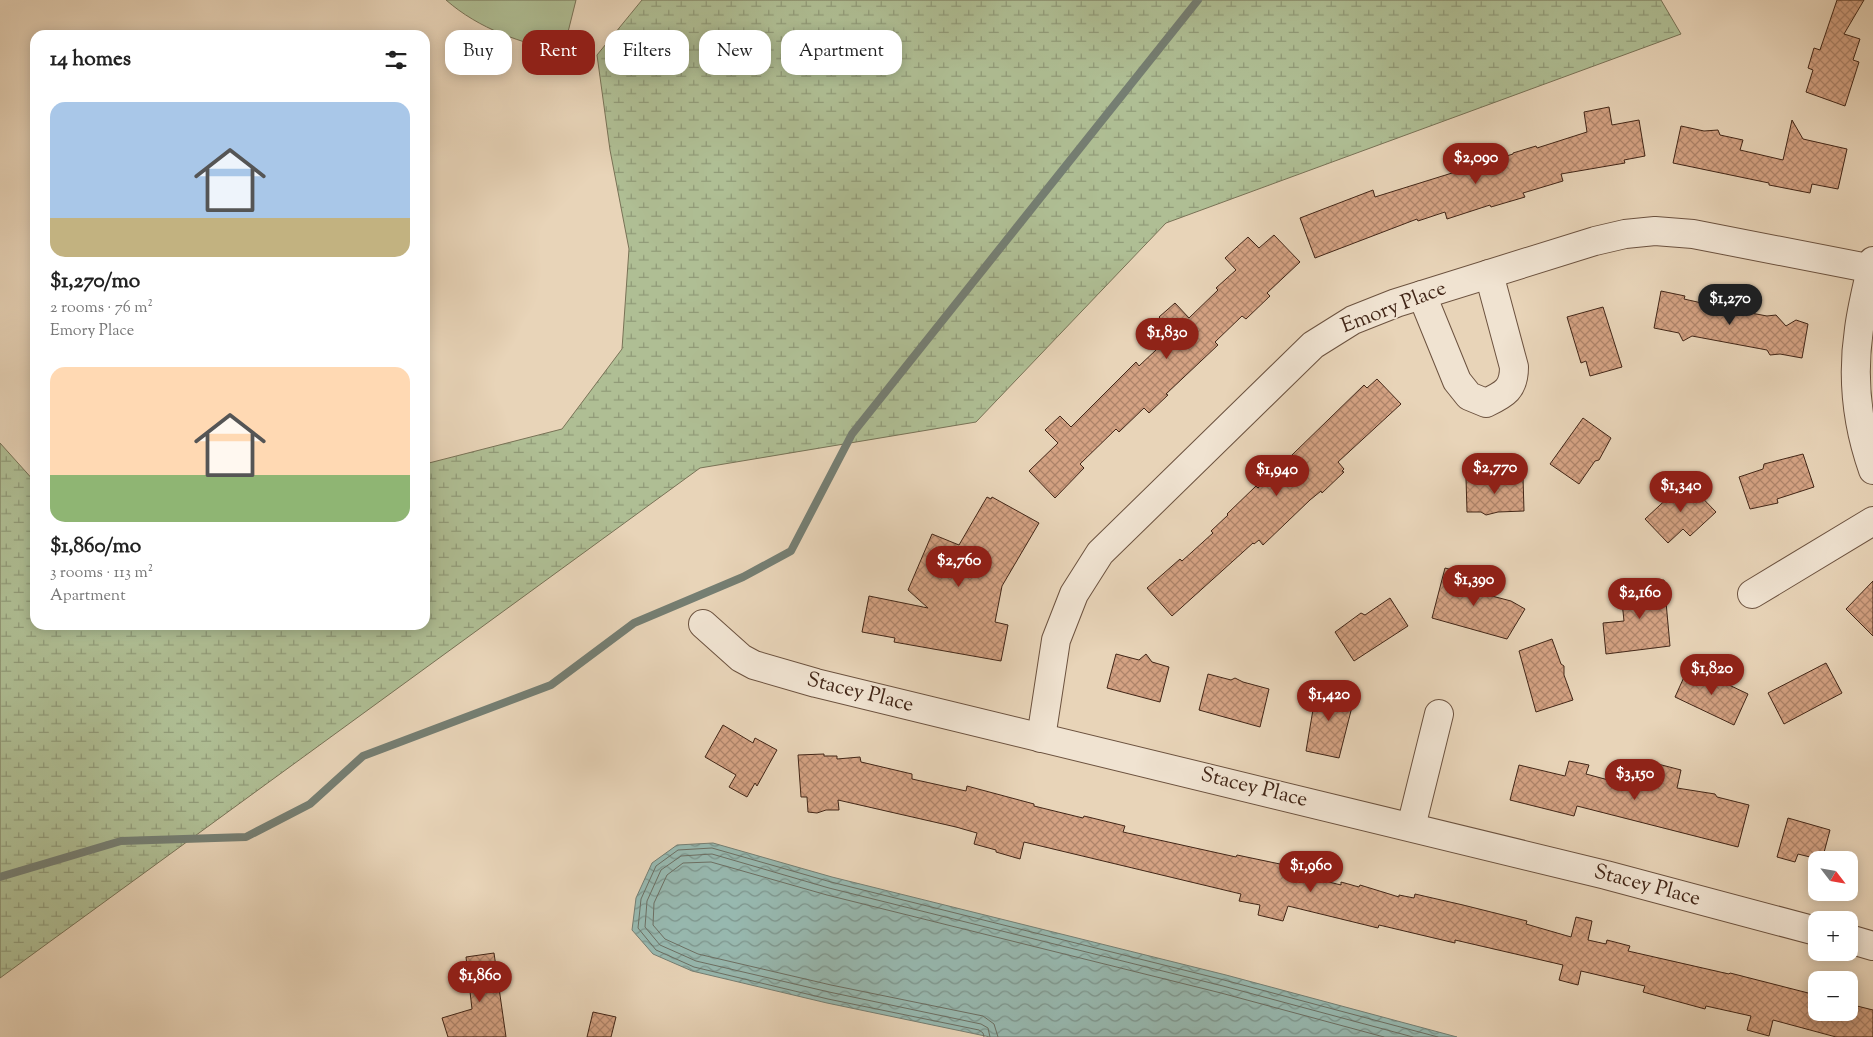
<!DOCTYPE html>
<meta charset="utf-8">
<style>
:root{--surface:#fff;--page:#f2f2f2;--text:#222;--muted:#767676;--accent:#8f2418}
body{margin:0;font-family:"Sorts Mill Goudy",serif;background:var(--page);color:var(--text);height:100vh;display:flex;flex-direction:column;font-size:19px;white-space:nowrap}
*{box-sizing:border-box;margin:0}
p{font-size:16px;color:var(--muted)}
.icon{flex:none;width:28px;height:28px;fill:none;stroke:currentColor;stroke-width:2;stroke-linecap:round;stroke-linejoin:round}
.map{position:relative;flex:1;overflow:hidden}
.drawer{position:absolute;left:30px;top:30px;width:400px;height:600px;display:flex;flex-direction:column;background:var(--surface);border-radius:15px;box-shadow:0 2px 12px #0003}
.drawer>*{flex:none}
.banner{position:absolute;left:445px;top:30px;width:475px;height:45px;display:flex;gap:10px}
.needle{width:32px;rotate:121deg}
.controls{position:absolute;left:1808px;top:851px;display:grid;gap:10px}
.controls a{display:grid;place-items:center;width:50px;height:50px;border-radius:10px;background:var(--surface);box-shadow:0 2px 12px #0003;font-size:25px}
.price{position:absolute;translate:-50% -42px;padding:0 11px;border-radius:18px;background:var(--accent);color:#fff;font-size:16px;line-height:32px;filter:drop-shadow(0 1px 2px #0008)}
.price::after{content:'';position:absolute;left:50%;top:30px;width:15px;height:11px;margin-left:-8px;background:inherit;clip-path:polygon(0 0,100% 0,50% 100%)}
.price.active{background:#222;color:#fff}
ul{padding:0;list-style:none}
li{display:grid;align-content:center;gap:10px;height:265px;padding:0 20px}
li span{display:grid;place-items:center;height:155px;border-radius:15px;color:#555}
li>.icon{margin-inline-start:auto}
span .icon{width:90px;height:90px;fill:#fffc;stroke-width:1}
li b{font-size:21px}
h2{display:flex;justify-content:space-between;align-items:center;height:60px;padding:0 20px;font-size:21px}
.pill{padding:0 18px;border-radius:15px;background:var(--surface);box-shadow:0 2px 12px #0003;font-size:18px;line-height:45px}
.pill.active{background:var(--accent);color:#fff}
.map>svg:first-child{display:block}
.grass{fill:#afbe94;stroke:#787256}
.wetland{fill:url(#wetland-marsh);stroke:#787256}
.water{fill:url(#water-waves);stroke:#757e72}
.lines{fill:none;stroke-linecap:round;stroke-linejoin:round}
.shore{stroke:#6c6f63;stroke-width:1}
.stream{stroke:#757e72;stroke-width:8}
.building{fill:url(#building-cross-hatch);stroke:#422617}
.minor-casing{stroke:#6c523f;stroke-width:30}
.minor{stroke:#f0e3d1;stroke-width:28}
.labels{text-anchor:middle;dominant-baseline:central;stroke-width:4;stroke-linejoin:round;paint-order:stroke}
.street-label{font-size:21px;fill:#422617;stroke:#f0e3d1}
</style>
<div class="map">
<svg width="1873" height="1037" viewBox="0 0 1873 1037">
<defs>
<pattern id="wetland-marsh" width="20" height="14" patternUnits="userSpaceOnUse" patternTransform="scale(1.25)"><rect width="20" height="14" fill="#afbe94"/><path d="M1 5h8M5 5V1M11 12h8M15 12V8" fill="none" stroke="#909a78"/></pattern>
<pattern id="water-waves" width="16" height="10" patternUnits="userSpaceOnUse" patternTransform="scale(1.25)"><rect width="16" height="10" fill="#97b8af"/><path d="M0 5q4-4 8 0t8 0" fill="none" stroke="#7d958d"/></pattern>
<pattern id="building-cross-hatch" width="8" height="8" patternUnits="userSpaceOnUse" patternTransform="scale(1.25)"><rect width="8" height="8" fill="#d4a283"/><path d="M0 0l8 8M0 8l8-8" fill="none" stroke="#ae846a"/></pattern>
</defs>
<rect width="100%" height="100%" fill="#e8d4b8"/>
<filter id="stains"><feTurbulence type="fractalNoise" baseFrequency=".004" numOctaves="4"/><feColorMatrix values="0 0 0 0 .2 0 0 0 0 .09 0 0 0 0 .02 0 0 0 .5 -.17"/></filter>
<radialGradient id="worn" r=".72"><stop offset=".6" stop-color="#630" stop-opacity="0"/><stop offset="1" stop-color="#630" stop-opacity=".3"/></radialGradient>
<!-- grass -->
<path class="grass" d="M446,0H576L563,52C521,43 479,29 446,0Z"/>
<!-- wetland -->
<polygon class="wetland" points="642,0 1661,0 1681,34 1166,223 976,422 700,468 0,978 0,443 35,482 35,625 425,625 425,464 562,429 622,349 629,249 610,150 597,55"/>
<!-- water -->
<polygon class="water" points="713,843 832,877 1226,975 1457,1037 990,1037 827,1003 692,971 653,954 632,930 636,898 652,863 677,845"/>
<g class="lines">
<!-- shore -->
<g class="shore">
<polyline points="984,1037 983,1033 979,1030 828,999 694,967 656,950 638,928 641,899 656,866 678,850 712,848 831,882 1224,980 1438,1037"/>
<polyline points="990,1037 988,1028 981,1024 829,992 696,961 660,945 645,927 647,901 661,870 681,856 712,854 829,888 1223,986 1413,1037"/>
<polyline points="998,1037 994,1024 983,1016 831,985 698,954 665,939 653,925 654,903 667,875 683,863 711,862 827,895 1221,993 1384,1037"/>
</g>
<!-- stream -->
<polyline class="stream" points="0,877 121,841 246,837 310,804 363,756 551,685 634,623 743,577 791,551 852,434 1198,0"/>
</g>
<!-- building -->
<g class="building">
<polygon points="1837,0 1864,0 1844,34 1860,39 1853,60 1859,62 1845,106 1806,92 1813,70 1808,68 1814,48 1820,50"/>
<polygon points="1609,107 1612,125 1639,120 1645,156 1624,160 1625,163 1561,174 1563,181 1523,193 1525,197 1491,207 1490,205 1447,219 1445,212 1418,221 1417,219 1315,258 1300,218 1373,190 1375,197 1513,154 1513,153 1536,146 1537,148 1587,132 1584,112"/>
<polygon points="1792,120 1803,139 1847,149 1838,189 1812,184 1810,193 1769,185 1769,183 1673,163 1681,126 1704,131 1718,130 1720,135 1743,140 1740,150 1783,160"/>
<polygon points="1274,235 1300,262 1267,293 1270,296 1246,319 1242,316 1215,342 1218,345 1166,394 1168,395 1149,413 1144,408 1119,432 1116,429 1080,464 1084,468 1055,498 1029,471 1058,443 1045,430 1060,416 1071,427 1136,362 1139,366 1174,333 1159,317 1175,303 1189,318 1218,290 1216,288 1236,270 1225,258 1248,237 1259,248"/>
<polygon points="1661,291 1685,296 1684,299 1724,308 1767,316 1776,315 1786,326 1796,320 1808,324 1802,358 1780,354 1770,355 1767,350 1692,336 1683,341 1679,333 1654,328"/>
<polygon points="1603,307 1622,367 1590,376 1586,361 1581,363 1567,317"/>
<polygon points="1377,379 1401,404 1338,462 1344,469 1342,471 1344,472 1322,493 1321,491 1310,500 1263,545 1259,540 1254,544 1253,543 1172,616 1147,588 1180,559 1182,561 1213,533 1211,531 1228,515 1227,514 1256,486 1258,488 1364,385 1367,388"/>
<polygon points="1583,418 1611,438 1599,460 1595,461 1579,484 1550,464"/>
<polygon points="1803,454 1814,487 1777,499 1778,503 1750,509 1739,477 1763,469 1764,464"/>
<polygon points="1523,477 1524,511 1498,512 1486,515 1481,512 1467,512 1466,478"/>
<polygon points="1686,481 1716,512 1690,536 1683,529 1668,543 1645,519"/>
<polygon points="987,497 991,499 992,497 1039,523 1002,586 995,622 1008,625 1001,661 894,642 895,638 862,632 869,596 928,608 908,590 932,534 959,545"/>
<polygon points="1445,568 1472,575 1469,590 1511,601 1525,609 1507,639 1432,618"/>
<polygon points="1664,580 1670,646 1606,654 1603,623 1624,621 1622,602 1626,597 1625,584"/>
<polygon points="1873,581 1873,636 1846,609"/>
<polygon points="1390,598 1408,626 1354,661 1335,632 1361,613 1365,615"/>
<polygon points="1552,639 1561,664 1564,666 1564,675 1573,700 1536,712 1519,651"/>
<polygon points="1116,654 1139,660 1146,654 1152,662 1169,667 1160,702 1107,688"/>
<polygon points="1826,663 1842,693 1784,724 1768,693"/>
<polygon points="1689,666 1748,694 1734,725 1675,697"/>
<polygon points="1208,674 1231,680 1235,678 1243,682 1269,689 1260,727 1199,710"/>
<polygon points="1317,686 1355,695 1339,758 1306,751"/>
<polygon points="723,725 753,743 755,738 777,750 757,786 755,783 747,797 729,787 736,775 705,757"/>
<polygon points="824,754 824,756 837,756 837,759 860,757 861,762 912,774 912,779 966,791 967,786 1034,804 1034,806 1083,818 1084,816 1125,826 1123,832 1236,857 1237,855 1299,868 1297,874 1341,885 1341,882 1359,887 1360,885 1399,897 1399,895 1414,898 1415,894 1463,905 1527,921 1526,924 1571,937 1576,917 1592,921 1588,940 1606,944 1607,940 1630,946 1628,951 1729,974 1730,973 1816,995 1816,1012 1849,1012 1849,1004 1873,1010 1873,1037 1836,1037 1773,1020 1769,1036 1747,1030 1751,1016 1706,1006 1705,1009 1643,992 1645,986 1581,971 1578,985 1559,980 1563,965 1455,940 1455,943 1379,925 1378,928 1288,906 1283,921 1258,915 1260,905 1239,901 1241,894 1024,842 1020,859 996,852 996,850 974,844 977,833 956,827 838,800 839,810 826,810 817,813 808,812 807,797 801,797 798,755"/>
<polygon points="1569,761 1589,765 1586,774 1616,782 1622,779 1648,786 1654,763 1681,770 1677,788 1715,794 1717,797 1749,805 1738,847 1577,806 1574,816 1510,800 1519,765 1565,776"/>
<polygon points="1788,818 1830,830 1822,860 1798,854 1795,862 1777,857"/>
<polygon points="494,953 506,1037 448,1037 442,1018 472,1009 466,957"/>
<polygon points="593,1012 616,1017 611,1037 587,1037"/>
</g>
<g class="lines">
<defs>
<g id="minor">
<path d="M1873,261C1868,283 1862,306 1859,329C1852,376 1857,425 1873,470"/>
<path d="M1422,295L1457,381L1469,396L1486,403C1505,394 1514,389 1514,367L1489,274"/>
<polyline points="1752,594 1873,521"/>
<polyline points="703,624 741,658 754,665 816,683 1606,875 1816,931"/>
<polyline points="1041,738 1056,640 1074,594 1100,553 1313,345 1353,320 1396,303 1595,241 1625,234 1655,231 1693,234 1873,269"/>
<polyline points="1411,827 1439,714"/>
<polyline points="1849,939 1873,946"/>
</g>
</defs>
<!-- minor casing -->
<use href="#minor" class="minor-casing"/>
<!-- minor -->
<use href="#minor" class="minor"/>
</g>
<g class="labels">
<!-- street labels -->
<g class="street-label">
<text transform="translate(1394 308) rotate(-21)">Emory Place</text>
<text transform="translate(860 693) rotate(14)">Stacey Place</text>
<text transform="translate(1254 788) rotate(14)">Stacey Place</text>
<text transform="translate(1647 886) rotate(15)">Stacey Place</text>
</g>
</g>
<rect width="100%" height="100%" filter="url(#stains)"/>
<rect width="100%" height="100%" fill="url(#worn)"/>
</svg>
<div class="controls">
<a><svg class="needle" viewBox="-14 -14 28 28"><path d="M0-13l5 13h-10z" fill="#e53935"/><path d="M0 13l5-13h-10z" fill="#767676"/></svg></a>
<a>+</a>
<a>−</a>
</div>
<b class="price" style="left:1476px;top:185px">$2,090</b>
<b class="price active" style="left:1730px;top:326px">$1,270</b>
<b class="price" style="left:1167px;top:360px">$1,830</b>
<b class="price" style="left:1495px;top:495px">$2,770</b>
<b class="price" style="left:1277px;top:497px">$1,940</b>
<b class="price" style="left:1681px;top:513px">$1,340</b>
<b class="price" style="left:959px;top:588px">$2,760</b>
<b class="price" style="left:1474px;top:607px">$1,390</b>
<b class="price" style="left:1640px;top:620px">$2,160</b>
<b class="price" style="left:1712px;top:696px">$1,820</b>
<b class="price" style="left:1329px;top:722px">$1,420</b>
<b class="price" style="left:1635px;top:801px">$3,150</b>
<b class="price" style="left:1311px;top:893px">$1,960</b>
<b class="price" style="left:480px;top:1003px">$1,860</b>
<div class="banner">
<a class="pill">Buy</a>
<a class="pill active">Rent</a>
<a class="pill">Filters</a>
<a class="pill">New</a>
<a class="pill">Apartment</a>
</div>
<section class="drawer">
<h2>14 homes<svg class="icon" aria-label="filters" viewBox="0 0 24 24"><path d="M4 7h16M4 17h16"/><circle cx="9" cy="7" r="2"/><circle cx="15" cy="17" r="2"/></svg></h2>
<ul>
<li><span style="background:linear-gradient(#a9c7e8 75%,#c2b280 0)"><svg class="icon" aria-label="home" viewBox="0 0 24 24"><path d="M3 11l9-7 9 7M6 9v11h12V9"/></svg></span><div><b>$1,270/mo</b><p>2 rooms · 76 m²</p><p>Emory Place</p></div></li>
<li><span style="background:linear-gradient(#ffd9b3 70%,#8fb573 0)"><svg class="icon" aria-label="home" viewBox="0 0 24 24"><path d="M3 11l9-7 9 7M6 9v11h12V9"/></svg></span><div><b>$1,860/mo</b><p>3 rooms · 113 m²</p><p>Apartment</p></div></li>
</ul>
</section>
</div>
